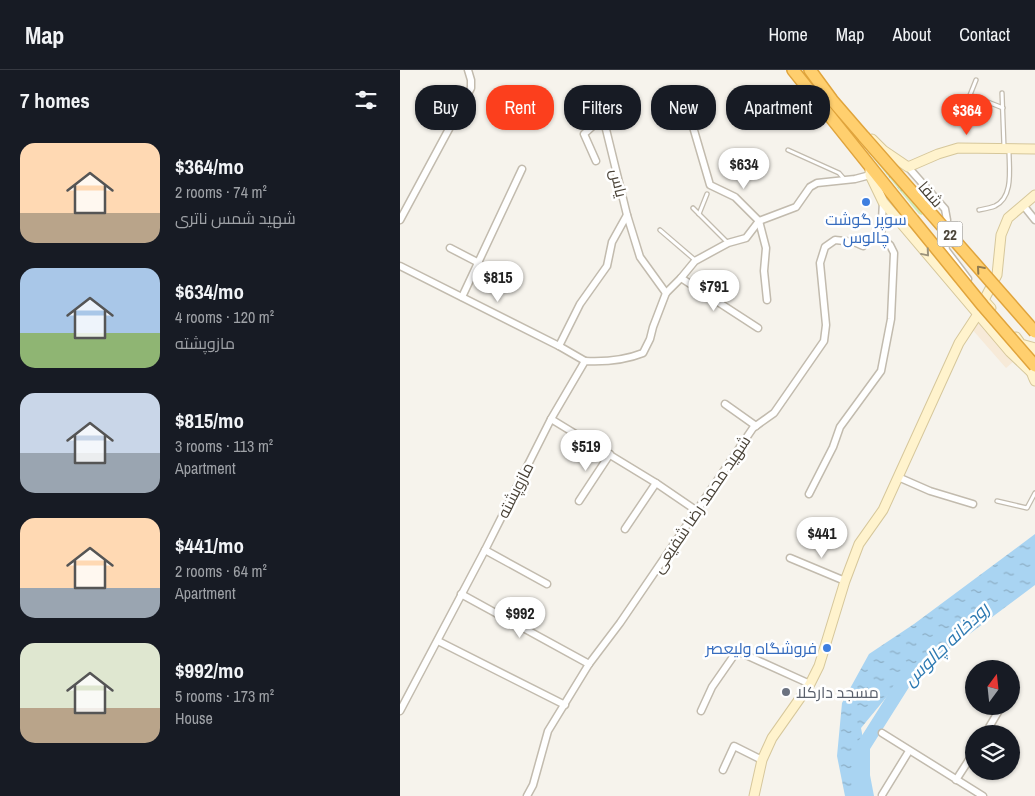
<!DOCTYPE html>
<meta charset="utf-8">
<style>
:root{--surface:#171b24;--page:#242831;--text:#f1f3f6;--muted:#9ea1a6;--line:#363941;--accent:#fc3f1d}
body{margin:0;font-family:"Archivo Narrow",Cairo,sans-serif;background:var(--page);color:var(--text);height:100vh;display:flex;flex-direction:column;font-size:19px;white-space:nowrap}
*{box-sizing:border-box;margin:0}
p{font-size:16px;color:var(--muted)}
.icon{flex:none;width:28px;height:28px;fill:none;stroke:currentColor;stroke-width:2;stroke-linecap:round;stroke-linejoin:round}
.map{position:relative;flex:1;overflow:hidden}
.drawer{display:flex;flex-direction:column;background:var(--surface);width:400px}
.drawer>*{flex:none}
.top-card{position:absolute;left:15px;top:15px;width:475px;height:45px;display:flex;gap:10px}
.needle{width:32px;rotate:15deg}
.controls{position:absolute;left:565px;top:590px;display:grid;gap:10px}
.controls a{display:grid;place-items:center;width:55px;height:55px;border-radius:50%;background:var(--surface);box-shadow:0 1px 4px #0004;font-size:25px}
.price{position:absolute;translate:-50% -42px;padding:0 11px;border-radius:18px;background:#fff;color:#222;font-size:16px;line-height:32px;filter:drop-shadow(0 1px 2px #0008)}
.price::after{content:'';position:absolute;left:50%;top:30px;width:15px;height:11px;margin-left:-8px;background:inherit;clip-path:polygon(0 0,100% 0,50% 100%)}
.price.current{background:var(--accent);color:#fff}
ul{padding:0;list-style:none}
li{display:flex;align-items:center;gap:15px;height:125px;padding:0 20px}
li span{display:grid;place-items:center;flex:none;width:140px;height:100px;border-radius:15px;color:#555}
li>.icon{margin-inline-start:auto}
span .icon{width:60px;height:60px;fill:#fffc;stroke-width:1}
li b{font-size:21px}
h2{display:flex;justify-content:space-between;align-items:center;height:60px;padding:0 20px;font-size:21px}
.chip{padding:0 18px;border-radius:20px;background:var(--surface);box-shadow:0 1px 4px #0004;font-size:18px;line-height:45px}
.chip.current{background:var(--accent);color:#fff}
header{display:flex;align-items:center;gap:30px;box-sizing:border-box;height:70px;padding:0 25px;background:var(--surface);border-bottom:1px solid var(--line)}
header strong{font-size:24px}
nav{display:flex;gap:28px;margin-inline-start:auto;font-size:18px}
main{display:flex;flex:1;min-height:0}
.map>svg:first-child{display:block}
.commercial{fill:#f7ead8}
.grass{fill:url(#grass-tufts)}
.water{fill:url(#water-ripples)}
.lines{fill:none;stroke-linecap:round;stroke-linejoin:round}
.river{stroke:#a9d4f2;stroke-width:14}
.lane-casing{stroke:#c2bbae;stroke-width:5.5}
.street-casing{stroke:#c2bbae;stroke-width:9}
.secondary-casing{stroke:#d6c79b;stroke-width:11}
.highway-casing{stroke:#e0a43c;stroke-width:14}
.lane{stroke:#fff;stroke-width:3}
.street{stroke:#fff;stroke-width:6}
.secondary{stroke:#fff3cd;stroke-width:9}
.highway{stroke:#ffcf6e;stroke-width:11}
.highway-bridge-casing{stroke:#e0a43c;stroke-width:14;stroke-linecap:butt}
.highway-bridge{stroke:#ffcf6e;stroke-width:11}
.oneway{stroke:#9c937c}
.oneway2{stroke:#937c4e}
.shop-dot{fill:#3f7fe0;stroke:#fff;stroke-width:2}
.worship-dot{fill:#6b7280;stroke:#fff;stroke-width:2}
.labels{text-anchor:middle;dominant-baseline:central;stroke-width:5;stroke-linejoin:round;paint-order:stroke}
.shield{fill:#fff;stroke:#817c74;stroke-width:1}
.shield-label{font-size:15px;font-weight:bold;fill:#4b4439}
.street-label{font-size:16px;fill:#4b4439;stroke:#fff}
.shop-label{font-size:16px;fill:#366cbe;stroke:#fff}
.worship-label{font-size:16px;fill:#5b616d;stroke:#fff;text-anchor:start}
.water-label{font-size:18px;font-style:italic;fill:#2e7ab2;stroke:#fff}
</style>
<header>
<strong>Map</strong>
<nav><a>Home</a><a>Map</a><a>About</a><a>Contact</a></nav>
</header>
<main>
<section class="drawer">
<h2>7 homes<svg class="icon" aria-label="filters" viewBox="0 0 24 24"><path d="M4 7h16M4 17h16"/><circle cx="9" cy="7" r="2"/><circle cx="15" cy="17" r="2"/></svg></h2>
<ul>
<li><span style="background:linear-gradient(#ffd9b3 70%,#b9a48a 0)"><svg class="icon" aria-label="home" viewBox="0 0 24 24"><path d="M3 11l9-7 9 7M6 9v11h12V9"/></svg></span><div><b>$364/mo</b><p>2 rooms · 74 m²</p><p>شهید شمس ناتری</p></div></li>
<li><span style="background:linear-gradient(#a9c7e8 65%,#8fb573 0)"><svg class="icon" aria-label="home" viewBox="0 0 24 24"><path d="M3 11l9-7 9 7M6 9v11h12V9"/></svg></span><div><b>$634/mo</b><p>4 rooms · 120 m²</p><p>مازوپشته</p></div></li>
<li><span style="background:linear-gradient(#c9d6e8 60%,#9aa5b1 0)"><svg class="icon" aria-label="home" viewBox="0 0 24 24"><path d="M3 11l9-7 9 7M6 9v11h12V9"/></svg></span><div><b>$815/mo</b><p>3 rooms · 113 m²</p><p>Apartment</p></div></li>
<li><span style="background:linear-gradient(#ffd9b3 70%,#9aa5b1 0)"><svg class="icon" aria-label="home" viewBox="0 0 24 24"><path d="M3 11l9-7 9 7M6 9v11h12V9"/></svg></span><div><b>$441/mo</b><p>2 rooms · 64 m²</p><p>Apartment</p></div></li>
<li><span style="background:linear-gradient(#dfe7d0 65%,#b9a48a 0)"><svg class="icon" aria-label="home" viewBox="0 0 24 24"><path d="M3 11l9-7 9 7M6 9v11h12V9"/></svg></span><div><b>$992/mo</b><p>5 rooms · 173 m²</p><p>House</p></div></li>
</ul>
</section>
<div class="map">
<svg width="635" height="726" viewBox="0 0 635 726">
<defs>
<pattern id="grass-tufts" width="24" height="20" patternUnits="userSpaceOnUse" patternTransform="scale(1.25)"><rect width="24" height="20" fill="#d2eab5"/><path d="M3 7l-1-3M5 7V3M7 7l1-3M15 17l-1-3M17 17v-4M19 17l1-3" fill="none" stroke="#b6ca9c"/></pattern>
<pattern id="water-ripples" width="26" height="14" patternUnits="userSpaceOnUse" patternTransform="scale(1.25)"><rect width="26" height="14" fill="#a9d4f2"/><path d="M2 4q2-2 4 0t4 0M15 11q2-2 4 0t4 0" fill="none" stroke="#8caec5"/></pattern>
</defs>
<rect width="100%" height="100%" fill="#f6f3ec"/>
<!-- commercial -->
<polygon class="commercial" points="579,252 614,291 606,298 571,258"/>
<!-- grass -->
<polygon class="grass" points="452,62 523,142 522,145 519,144"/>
<!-- water -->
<polygon class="water" points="635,464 635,515 489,624 461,658 474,726 445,726 437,686 442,633 469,584 514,554"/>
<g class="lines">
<!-- river -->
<polyline class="river" points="463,726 463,677 504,612 516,601"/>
<defs>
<g id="lane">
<polyline points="576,10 570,25 603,38"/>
<polyline points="602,23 604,77"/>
<polyline points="388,80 439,103 445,110"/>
<polyline points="293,138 328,173"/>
<path d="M579,140C584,139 590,138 595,136C614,127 609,98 609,81"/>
<polyline points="299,144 307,124"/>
<polyline points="260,160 295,190"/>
<polyline points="597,431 627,438 635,423"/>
</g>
<g id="street">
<polyline points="291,50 310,115 335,127 359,151 366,178 364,201 367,230"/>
<polyline points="196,91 184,64 203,47 227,145 240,187 266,223"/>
<polyline points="508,97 545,139 547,150 544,167 546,180 568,209"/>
<polyline points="623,135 635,150"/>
<polyline points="0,150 71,18 71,10 68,0"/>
<polyline points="50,178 79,193"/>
<polyline points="0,196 159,276 185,291"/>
<polyline points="281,208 358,258"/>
<polyline points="62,227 122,99"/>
<polyline points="159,276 180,234 207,196 212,172 227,145"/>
<polyline points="325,334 356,356"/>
<polyline points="151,349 256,413 297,441"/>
<polyline points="498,407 530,421 573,434"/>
<polyline points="409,424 433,377 440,357 481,301 491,249 494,183 490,175 481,168 483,132"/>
<polyline points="179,431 210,384"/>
<polyline points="225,459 256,413"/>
<polyline points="85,480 147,514"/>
<polyline points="390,488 445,511"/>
<polyline points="61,524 189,594"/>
<polyline points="38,571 165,635"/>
<path d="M0,641L85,480L151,349L185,291C205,292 223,291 243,283L250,269L253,257L266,223L281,208L295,191L328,173L346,168L359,151L396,137L410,117L417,113L455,109L470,105"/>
<polyline points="301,641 312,617 337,581 410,614"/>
<polyline points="482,663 583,726"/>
<polyline points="585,664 601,637"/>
<polyline points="323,700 334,676 362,690"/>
<polyline points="556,710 574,682"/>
<polyline points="482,725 509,681"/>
<polyline points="127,726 133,715 148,661 189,594 220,553 353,358 374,343 424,271 426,255 420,193 425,177 435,170 454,172 463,176"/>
</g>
<g id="secondary">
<polyline points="472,69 483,80 508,97 538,84 558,78 635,79"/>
<polyline points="470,99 470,105 483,132 610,282 631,302"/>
<polyline points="591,238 584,230 597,205 601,165 608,148 635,125"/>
<polyline points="616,267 621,274 635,278"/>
<path d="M635,284C629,294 630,301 635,311"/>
<polyline points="354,726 362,690 372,668 410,614 419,596 445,511 459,474 483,440 559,273 578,244"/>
</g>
<g id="highway">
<polyline points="393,0 513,150"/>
<polyline points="410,0 432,30 464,67"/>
</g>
</defs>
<!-- lane casing -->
<use href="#lane" class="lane-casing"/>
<!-- street casing -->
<use href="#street" class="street-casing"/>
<!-- secondary casing -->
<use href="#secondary" class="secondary-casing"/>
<!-- highway casing -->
<use href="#highway" class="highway-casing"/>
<!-- lane -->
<use href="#lane" class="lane"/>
<!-- street -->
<use href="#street" class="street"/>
<!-- secondary -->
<use href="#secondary" class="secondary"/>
<!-- highway -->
<use href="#highway" class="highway"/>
<defs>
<g id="highway-bridge">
<polyline points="464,67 635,262"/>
<polyline points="513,150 583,236 635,296"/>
</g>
</defs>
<!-- highway-bridge casing -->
<use href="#highway-bridge" class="highway-bridge-casing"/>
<!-- highway-bridge -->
<use href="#highway-bridge" class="highway-bridge"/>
</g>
<!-- one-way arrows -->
<defs><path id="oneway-chevron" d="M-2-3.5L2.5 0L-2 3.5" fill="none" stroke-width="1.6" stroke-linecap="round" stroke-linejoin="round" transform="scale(1.25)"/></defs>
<use class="oneway" href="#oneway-chevron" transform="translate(526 183) rotate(50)"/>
<use class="oneway2" href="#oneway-chevron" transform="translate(580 199) rotate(-131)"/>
<!-- markers -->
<g class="shop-dot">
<circle cx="466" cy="132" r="5"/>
<circle cx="427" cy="578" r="5"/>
</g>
<circle class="worship-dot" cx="386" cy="622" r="5"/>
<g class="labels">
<!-- shield labels -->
<rect class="shield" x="537.5" y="151.5" width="25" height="25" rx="4"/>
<g class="shield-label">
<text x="550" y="164">22</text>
</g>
<!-- street labels -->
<g class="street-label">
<text transform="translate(219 113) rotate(77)">یاس</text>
<text transform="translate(531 124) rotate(49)">شفا</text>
<text transform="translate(115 420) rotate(-63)">مازوپشته</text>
<text transform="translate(301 434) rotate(-56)">شهید محمد رضا شفیعی</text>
</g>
<!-- shop labels -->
<g class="shop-label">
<text x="466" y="149">سوپر گوشت<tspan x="466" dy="18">چالوس</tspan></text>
<text x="417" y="578" text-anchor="end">فروشگاه ولیعصر</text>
</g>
<!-- worship labels -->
<g class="worship-label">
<text x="396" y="622">مسجد دارکلا</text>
</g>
<!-- water labels -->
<g class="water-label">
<text transform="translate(546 574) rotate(-44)">رودخانه چالوس</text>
</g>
</g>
</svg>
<div class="controls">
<a><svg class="needle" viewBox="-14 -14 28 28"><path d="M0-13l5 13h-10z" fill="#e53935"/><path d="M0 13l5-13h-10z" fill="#9ea1a6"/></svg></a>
<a><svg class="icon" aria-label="layers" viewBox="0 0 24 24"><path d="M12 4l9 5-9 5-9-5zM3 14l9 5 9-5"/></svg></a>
</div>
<b class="price current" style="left:567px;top:66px">$364</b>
<b class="price" style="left:344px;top:120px">$634</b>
<b class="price" style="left:98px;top:233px">$815</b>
<b class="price" style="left:314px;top:242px">$791</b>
<b class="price" style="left:186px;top:402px">$519</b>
<b class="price" style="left:422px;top:489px">$441</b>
<b class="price" style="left:120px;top:569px">$992</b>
<div class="top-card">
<a class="chip">Buy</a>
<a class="chip current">Rent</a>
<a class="chip">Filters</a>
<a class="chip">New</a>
<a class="chip">Apartment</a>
</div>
</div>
</main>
